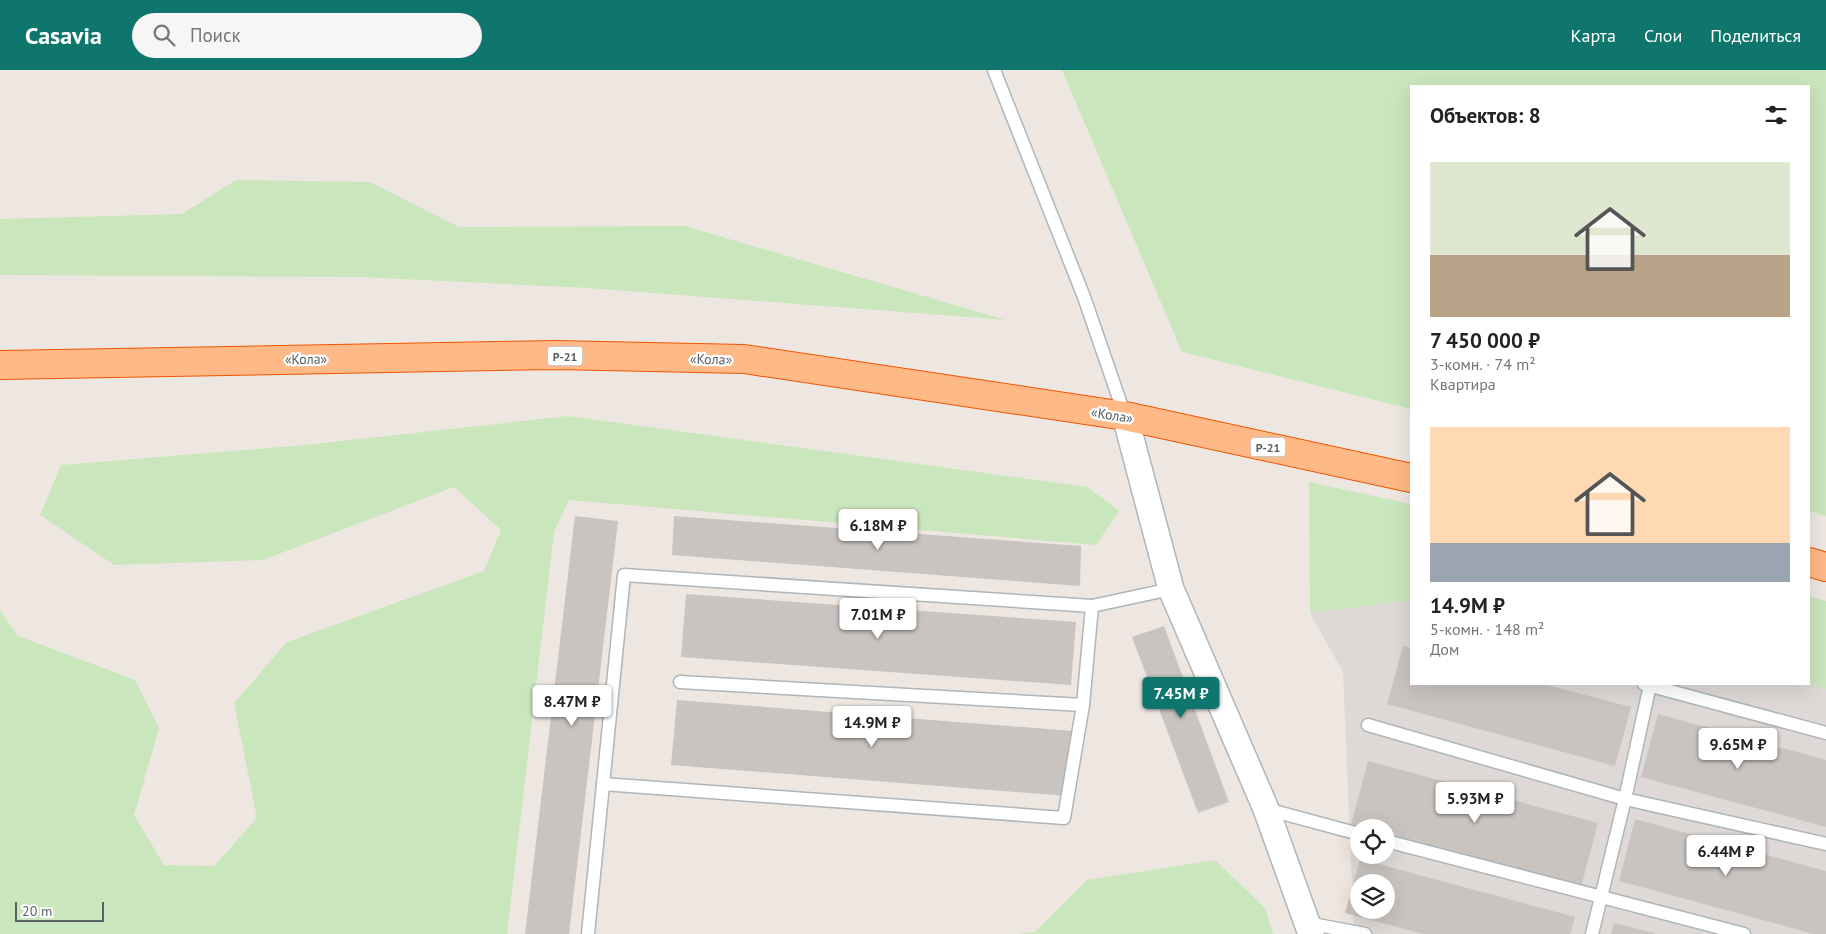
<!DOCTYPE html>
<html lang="ru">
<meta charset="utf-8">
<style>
:root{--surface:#fff;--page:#f6f6f6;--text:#222;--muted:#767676;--accent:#0f766e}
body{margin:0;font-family:"PT Sans",sans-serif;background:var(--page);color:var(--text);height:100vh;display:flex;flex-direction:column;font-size:19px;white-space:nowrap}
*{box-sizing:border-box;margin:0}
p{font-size:16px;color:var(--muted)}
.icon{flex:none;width:28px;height:28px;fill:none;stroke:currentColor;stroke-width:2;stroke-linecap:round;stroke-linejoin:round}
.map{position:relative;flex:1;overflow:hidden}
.panel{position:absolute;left:1410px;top:15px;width:400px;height:600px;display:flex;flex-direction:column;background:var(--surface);border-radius:0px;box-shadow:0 5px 20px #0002}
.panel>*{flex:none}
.buttons{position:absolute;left:1350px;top:749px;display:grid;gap:10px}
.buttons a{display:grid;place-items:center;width:45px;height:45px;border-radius:50%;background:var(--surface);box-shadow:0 5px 20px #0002;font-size:25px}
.scale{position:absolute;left:15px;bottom:12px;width:89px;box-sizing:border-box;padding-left:5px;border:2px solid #5a6163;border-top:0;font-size:14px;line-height:18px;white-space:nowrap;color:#5a6163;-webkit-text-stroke:4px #fff;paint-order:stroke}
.price{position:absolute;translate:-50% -42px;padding:0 11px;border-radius:5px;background:#fff;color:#222;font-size:16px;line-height:32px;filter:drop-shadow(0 1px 2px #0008)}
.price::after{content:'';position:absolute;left:50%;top:30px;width:15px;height:11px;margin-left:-8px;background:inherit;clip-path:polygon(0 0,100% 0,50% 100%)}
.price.on{background:var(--accent);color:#fff}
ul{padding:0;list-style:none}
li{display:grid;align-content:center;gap:10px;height:265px;padding:0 20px}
li span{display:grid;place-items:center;height:155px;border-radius:0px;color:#555}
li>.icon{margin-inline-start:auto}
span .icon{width:90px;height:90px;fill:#fffc;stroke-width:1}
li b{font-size:21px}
h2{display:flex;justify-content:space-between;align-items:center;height:60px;padding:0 20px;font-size:21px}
header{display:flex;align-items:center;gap:30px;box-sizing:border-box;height:70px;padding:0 25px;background:var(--accent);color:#fff}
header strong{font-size:24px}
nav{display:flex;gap:28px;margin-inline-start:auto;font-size:18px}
.search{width:350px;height:45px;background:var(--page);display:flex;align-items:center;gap:12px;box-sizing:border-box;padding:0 18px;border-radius:28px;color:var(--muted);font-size:19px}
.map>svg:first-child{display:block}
.industrial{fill:#ded9d6;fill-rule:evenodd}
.green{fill:#cae6bd}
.building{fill:#cac4c1;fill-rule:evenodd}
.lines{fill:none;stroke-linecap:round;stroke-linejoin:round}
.lane-casing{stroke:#afb5b8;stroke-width:15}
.street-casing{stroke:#afb5b8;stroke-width:28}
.highway-casing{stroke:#ef5500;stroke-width:30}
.lane{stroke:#fff;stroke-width:12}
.street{stroke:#fff;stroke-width:25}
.highway{stroke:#ffb987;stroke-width:28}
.labels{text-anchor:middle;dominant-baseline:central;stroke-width:4.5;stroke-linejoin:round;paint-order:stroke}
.shield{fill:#fff;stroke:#8c9092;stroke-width:1}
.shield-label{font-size:12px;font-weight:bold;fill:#5a6163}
.street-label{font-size:14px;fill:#5a6163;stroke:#fff}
</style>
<header>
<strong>Casavia</strong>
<div class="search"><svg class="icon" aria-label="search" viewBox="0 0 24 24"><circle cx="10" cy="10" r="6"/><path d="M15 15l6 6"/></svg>Поиск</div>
<nav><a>Карта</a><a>Слои</a><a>Поделиться</a></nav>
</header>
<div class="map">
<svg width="1826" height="864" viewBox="0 0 1826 864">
<rect width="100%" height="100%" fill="#eee7e1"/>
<!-- industrial -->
<path class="industrial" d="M1411,530V614H1809L1826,619V864H1354L1343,602L1310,543ZM1359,758H1386V785H1359ZM1359,812H1386V840H1359Z"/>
<!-- green -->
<g class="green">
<polygon points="1062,0 1826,0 1826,446 1809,441 1809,16 1411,16 1411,339 1182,282"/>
<polygon points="236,110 370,112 459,157 685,156 1006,250 588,218 359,207 0,205 0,149 182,144"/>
<polygon points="568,346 1087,417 1119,441 1096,475 569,430 554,462 507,864 0,864 0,540 18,566 135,610 159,658 134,745 164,795 214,796 257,748 234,633 287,572 484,501 501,460 454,417 263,490 114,495 40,445 61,395 305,375"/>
<polygon points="1309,412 1411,434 1411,530 1310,543"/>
<polygon points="1809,526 1826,531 1826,619 1809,614"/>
<polygon points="1215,790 1265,838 1273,864 1016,864 1035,862 1087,810"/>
</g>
<!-- building -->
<g class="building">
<polygon points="575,446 618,451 569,864 525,864"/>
<polygon points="674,446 1081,476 1080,516 672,485"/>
<polygon points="686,524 1076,552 1071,615 681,587"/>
<polygon points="1164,556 1229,732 1198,743 1132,567"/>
<polygon points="1403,576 1411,578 1411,614 1543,614 1631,637 1615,696 1387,634"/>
<polygon points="677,630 1074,661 1067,726 671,695"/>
<polygon points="1658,644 1826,690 1826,757 1641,707"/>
<polygon points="1368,691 1598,753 1581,817 1386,765 1386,758 1360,758 1351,755"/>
<polygon points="1635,749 1826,801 1826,864 1814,864 1619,811"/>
<path d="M1360,789L1575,847L1570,864H1423L1345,843ZM1359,812H1386V840H1359Z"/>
<polygon points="1614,853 1654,863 1654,864 1611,864"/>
</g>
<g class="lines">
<defs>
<g id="lane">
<polyline points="994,0 1084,227 1125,346"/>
<polyline points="680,612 1083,635"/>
<polyline points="1644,614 1826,663"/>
<polyline points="1368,655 1625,729 1826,774"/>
<polyline points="603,714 1064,748 1083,635 1092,536"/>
<polyline points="1266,739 1359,764"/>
<polyline points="1386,771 1744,864"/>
<polyline points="1307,853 1365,864"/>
<polyline points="588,864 624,505 1092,536 1171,519"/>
<polyline points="1592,864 1625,729 1650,615"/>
</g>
<polyline id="street" points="1125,346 1171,519 1266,739 1311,864"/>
<g id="highway">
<polyline points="0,295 556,285 744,289 1125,346 1411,408"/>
<polyline points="1809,492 1826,497"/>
</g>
</defs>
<!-- lane casing -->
<use href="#lane" class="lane-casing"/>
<!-- street casing -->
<use href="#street" class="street-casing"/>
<!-- highway casing -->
<use href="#highway" class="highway-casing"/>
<!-- lane -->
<use href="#lane" class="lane"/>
<!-- street -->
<use href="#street" class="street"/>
<!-- highway -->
<use href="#highway" class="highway"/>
</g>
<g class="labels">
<!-- shield labels -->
<g class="shield">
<rect x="547.5" y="276.5" width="35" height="19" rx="4"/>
<rect x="1250.5" y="367.5" width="35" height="19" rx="4"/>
</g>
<g class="shield-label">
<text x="565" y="286">Р-21</text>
<text x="1268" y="377">Р-21</text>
</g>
<!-- street labels -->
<g class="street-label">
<text transform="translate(306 289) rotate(-1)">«Кола»</text>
<text transform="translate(711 289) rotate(1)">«Кола»</text>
<text transform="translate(1112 345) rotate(9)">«Кола»</text>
</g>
</g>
</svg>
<div class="buttons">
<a><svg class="icon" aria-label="locate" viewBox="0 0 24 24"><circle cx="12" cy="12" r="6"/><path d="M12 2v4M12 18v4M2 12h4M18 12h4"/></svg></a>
<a><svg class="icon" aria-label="layers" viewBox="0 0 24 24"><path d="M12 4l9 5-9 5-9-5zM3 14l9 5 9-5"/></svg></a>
</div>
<div class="scale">20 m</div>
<b class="price" style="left:878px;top:481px">6.18M ₽</b>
<b class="price" style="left:878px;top:570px">7.01M ₽</b>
<b class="price on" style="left:1181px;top:649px">7.45M ₽</b>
<b class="price" style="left:572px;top:657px">8.47M ₽</b>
<b class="price" style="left:872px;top:678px">14.9M ₽</b>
<b class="price" style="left:1738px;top:700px">9.65M ₽</b>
<b class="price" style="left:1475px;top:754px">5.93M ₽</b>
<b class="price" style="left:1726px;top:807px">6.44M ₽</b>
<section class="panel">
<h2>Объектов: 8<svg class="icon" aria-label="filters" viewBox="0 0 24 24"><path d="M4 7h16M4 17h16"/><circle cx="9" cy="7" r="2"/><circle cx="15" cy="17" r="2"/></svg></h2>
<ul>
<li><span style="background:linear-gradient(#dfe7d0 60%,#b9a48a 0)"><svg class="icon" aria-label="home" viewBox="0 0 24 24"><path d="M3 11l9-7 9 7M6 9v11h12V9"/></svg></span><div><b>7 450 000 ₽</b><p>3-комн. · 74 m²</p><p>Квартира</p></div></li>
<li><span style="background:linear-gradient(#ffd9b3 75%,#9aa5b1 0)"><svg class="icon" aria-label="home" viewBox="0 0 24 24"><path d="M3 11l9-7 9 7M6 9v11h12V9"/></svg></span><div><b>14.9M ₽</b><p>5-комн. · 148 m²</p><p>Дом</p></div></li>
</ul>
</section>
</div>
